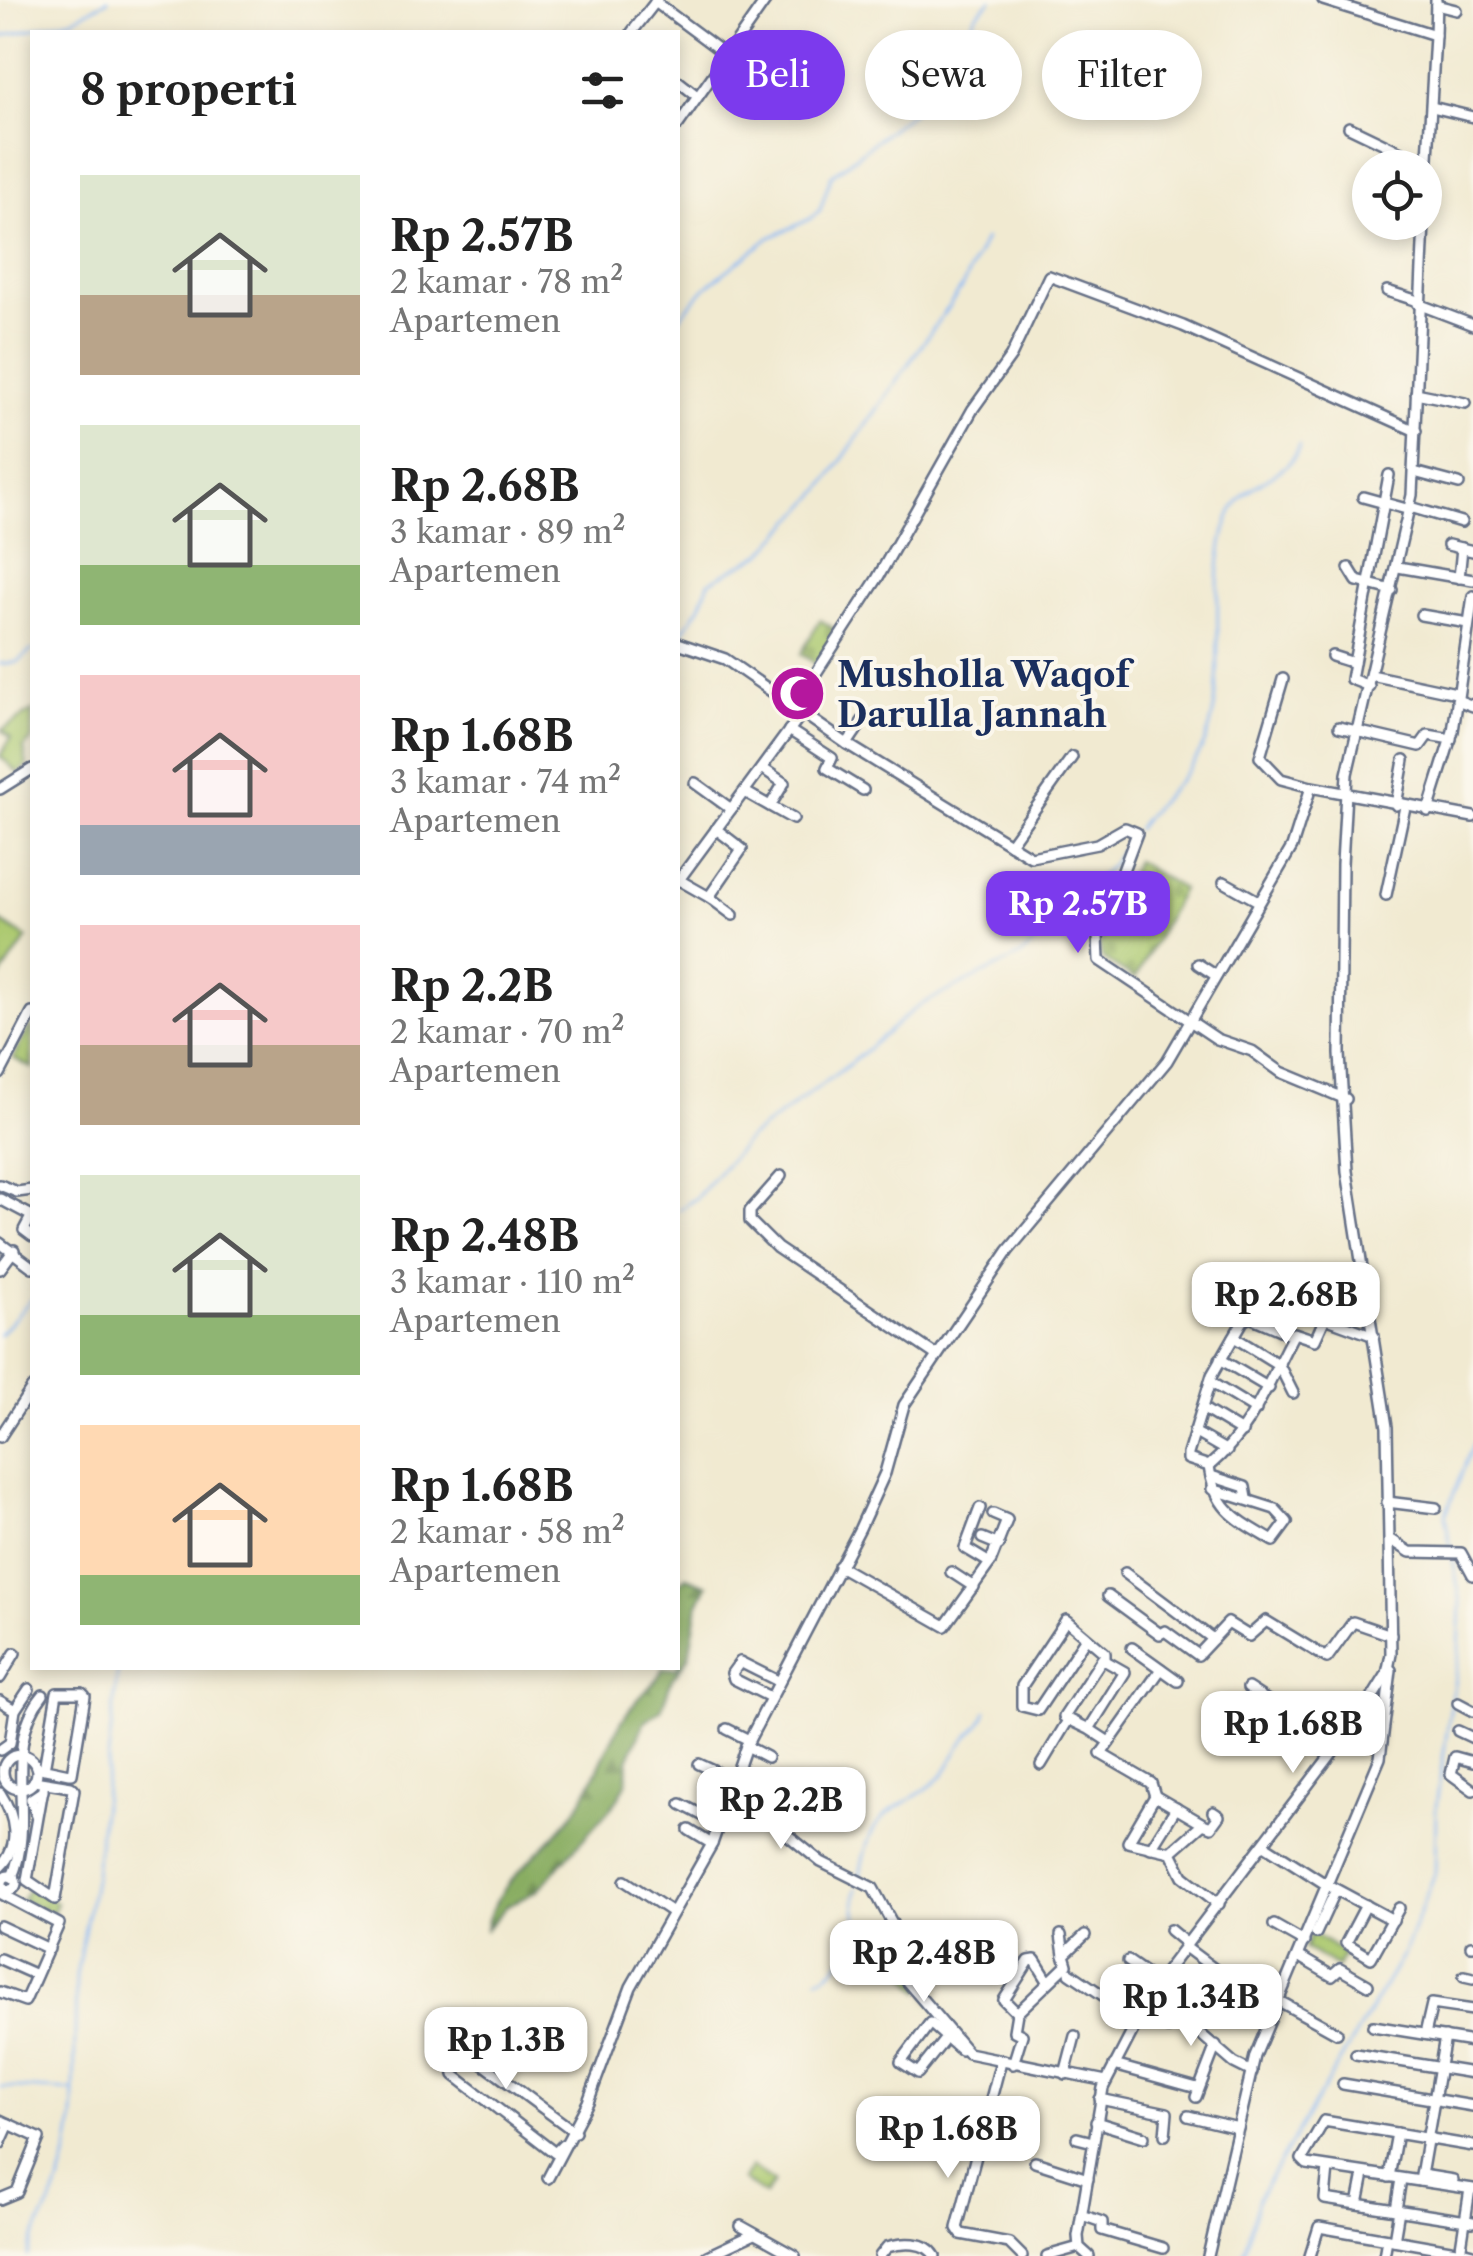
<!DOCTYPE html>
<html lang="id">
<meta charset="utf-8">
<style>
:root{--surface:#fff;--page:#f2f2f2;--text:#222;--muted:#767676;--accent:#7c3aed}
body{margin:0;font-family:"Libre Caslon Text",serif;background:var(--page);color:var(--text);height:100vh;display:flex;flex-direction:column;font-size:38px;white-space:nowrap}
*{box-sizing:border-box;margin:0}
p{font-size:32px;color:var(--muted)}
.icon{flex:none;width:55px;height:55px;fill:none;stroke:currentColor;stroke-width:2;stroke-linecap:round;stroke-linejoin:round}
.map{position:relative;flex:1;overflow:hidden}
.panel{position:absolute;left:30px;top:30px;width:650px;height:1640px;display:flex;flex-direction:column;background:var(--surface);border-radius:0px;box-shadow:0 5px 15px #0003}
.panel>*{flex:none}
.hud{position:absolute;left:710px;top:30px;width:612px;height:90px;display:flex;gap:20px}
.buttons{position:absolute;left:1352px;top:150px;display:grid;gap:20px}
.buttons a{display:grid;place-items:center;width:90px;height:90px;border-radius:50%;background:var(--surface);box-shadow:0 5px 15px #0003;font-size:50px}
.price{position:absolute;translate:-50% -85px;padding:0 22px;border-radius:20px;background:#fff;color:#222;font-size:32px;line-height:65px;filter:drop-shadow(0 2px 5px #0008)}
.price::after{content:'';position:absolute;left:50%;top:60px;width:30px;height:22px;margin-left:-15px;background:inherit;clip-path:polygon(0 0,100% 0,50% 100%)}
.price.active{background:var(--accent);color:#fff}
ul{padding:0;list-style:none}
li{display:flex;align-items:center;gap:30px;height:250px;padding:0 50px}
li span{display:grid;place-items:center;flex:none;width:280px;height:200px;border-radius:0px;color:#555}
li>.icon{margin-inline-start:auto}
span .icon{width:120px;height:120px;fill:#fffc;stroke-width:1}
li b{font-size:42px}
h2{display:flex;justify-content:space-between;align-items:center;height:120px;padding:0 50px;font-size:42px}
.chip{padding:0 35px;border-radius:45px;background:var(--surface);box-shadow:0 5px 15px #0003;font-size:35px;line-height:90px}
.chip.active{background:var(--accent);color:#fff}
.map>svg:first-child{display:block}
.grass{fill:#acc96f;stroke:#647c66;stroke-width:2.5}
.forest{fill:url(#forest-firs);stroke:#526e60;stroke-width:2.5}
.cemetery{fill:url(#cemetery-stones);stroke:#647c66;stroke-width:2.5}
.park{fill:url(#park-dots);stroke:#647c66;stroke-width:2.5}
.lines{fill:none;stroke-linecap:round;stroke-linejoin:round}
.stream{stroke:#8ab9f5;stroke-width:2.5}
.minor-casing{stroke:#667086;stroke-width:14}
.minor{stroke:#fff;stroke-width:9}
.labels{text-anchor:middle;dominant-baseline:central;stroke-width:8;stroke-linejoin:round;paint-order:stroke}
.poi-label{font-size:35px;font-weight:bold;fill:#1b2f5e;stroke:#fbf7ec;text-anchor:start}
</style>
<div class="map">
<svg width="1473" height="2256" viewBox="0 0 1473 2256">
<defs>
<pattern id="forest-firs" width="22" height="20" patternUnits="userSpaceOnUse" patternTransform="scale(2.5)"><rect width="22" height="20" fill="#89ad62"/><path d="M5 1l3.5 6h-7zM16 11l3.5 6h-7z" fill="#6f8d54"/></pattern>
<pattern id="cemetery-stones" width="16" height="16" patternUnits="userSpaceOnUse" patternTransform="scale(2.5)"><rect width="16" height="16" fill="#acc96f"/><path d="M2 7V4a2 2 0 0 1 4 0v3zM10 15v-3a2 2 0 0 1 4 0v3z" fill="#93ad63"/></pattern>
<pattern id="park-dots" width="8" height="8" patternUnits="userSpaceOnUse" patternTransform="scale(2.5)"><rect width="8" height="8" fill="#acc96f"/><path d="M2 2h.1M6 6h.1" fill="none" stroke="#93ad63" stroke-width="1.8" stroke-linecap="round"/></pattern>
</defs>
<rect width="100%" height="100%" fill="#fbf7ec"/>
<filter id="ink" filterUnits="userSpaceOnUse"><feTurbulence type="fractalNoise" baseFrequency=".01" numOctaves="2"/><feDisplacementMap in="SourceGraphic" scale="20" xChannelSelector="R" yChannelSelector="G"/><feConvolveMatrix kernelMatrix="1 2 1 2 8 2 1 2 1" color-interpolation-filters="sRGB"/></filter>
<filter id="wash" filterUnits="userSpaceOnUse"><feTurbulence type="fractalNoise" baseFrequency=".0048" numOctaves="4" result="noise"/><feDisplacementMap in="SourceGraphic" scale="40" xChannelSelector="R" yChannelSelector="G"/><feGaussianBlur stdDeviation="2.25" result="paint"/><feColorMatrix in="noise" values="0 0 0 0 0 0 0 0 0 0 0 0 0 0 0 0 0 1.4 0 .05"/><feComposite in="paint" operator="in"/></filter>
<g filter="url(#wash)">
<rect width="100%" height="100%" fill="#f1ead1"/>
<!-- grass -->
<g class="grass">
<polygon points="32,711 32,739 24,748 27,766 18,773 0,756 11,738 2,730"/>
<polygon points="0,921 27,938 0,978"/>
<polygon points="30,1026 32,1028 32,1068 13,1058"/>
<polygon points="1311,1933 1344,1953 1337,1967 1305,1948"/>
<polygon points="751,2167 774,2182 765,2195 742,2180"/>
</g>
<!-- forest -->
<path class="forest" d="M686,1577L707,1585L698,1604L689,1656L672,1679L661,1710L644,1723L628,1760L627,1782L616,1802L537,1891L507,1906L486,1929C492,1886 543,1853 569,1819C594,1787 603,1750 625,1716C635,1699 656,1685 663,1668H678V1584Z"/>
<!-- cemetery -->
<g class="cemetery">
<polygon points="820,620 839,632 818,665 801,654"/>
<polygon points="1136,861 1182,889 1135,979 1102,958 1100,945"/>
<path d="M901,1935L944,1938L920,1991C901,1972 896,1961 901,1935Z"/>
</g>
<!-- park -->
<polygon class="park" points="29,1887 57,1903 52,1914 22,1900"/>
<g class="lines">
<!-- stream -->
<g class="stream">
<polyline points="0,37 73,19 108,0"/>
<polyline points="678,319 706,287 769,238 810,219 820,210 831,176 930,98 976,15 991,0"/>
<polyline points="678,639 700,606 709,582 763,553 821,490 962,287 985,239"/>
<polyline points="0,664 17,662 32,650"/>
<path d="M1137,829C1155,802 1185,780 1200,752C1235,687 1203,588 1229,518C1245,476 1287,482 1300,445"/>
<polyline points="678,1210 696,1198 749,1138 851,1063 918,1006 1022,955 1112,864 1132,835"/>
<polyline points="0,1334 32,1299"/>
<path d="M860,1876C872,1803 890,1819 938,1780C950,1770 954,1752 964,1741C974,1729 981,1727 986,1711"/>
<path d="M817,1978C834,1976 854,1945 856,1928C859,1914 852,1902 857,1888"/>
<path d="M0,2087L74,2091C74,2122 69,2154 59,2184C51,2210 36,2224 28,2256"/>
<polyline points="74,2091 76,1976 95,1874 118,1668"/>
<polyline points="1243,2256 1259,2197 1403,1955 1435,1873 1436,1806 1459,1651 1461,1604 1445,1516 1473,1444"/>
</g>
</g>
</g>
<g filter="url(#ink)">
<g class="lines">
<defs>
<g id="minor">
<polyline points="1323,0 1435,35 1425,211"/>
<polyline points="655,2 729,57"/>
<polyline points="1436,5 1456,10"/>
<polyline points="632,32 657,0"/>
<polyline points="1435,35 1436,0"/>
<polyline points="678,81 697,96"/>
<polyline points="1432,107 1473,117"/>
<polyline points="678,125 766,0"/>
<polyline points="1349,127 1428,165"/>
<polyline points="1406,222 1407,224"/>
<polyline points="1387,291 1418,301"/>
<polyline points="1418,304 1473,325"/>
<polyline points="1416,393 1465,403"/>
<polyline points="1414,472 1459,484"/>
<polyline points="1363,497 1410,510"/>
<polyline points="1410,507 1461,522"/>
<polyline points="1448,545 1473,551"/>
<polyline points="1398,567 1473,580"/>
<polyline points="1349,568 1357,581 1392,590"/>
<polyline points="1459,578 1462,548"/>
<polyline points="1421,615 1468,623"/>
<polyline points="678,643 725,659 847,744 1031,857 1097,844 1125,828 1137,833 1098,937 1099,960 1217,1039 1252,1051 1281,1072 1346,1099"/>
<polyline points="1332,656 1354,663"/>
<polyline points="1371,675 1456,693"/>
<polyline points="1283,679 1260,757 1281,779 1311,787"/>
<polyline points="1369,686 1351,679 1389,475"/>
<polyline points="1457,700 1473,706"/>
<polyline points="794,707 877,579 973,409 1011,356 1049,276 1183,326 1416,431"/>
<polyline points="1339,727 1420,746 1428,735 1451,739"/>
<polyline points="789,730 832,758 827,768 863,790"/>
<polyline points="847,744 864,719"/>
<polyline points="762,768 784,783 770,806"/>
<polyline points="695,783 731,809"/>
<polyline points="0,789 32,769"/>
<polyline points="745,792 793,819"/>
<polyline points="1396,805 1404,760"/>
<polyline points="1428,811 1453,731 1473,596"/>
<polyline points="1010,844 1072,757"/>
<polyline points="679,880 709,897 742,849 716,829"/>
<polyline points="678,881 802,713"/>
<polyline points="1224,882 1258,901"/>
<polyline points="1386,895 1405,807"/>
<polyline points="709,897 733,915"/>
<polyline points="1198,964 1215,975"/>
<polyline points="0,1074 32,1013"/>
<polyline points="781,1176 750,1211 750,1221 777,1248 936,1355"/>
<polyline points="0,1185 17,1192 32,1190"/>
<polyline points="0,1199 32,1216"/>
<polyline points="32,1215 24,1230 32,1236"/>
<polyline points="0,1243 32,1267"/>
<polyline points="0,1269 14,1250"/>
<polyline points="1234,1337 1279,1365 1293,1393"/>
<polyline points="1220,1359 1269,1388"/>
<polyline points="1210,1382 1256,1410"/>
<polyline points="1202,1408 1242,1432"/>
<polyline points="1194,1432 1227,1451"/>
<polyline points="0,1437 32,1388"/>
<polyline points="1209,1466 1188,1459 1188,1454 1212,1375 1243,1321 1250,1317 1292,1335"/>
<polyline points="1211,1476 1245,1487 1247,1498"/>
<path d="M1212,1489L1275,1509L1287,1522L1273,1541C1236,1519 1215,1510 1209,1466C1253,1429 1268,1382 1294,1333L1315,1340L1325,1318L1374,1336"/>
<polyline points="1387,1502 1436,1508"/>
<polyline points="980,1508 965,1548 990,1563"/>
<polyline points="982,1538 999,1545"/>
<polyline points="1390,1539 1410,1552 1461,1553 1473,1575"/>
<polyline points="839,1566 945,1626 990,1563 1007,1520 993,1514"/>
<polyline points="951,1572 974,1587"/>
<polyline points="1125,1573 1213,1639"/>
<polyline points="1108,1596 1160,1634 1165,1631 1198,1655 1228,1623 1249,1636 1266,1621 1327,1658 1353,1622 1391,1635"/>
<polyline points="1086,1638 1038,1710 1022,1706 1022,1686 1066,1620 1105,1653 1105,1660"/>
<polyline points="1132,1648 1178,1681"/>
<polyline points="0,1678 15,1653"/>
<polyline points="1248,1688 1338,1747"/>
<polyline points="770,1697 734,1679 732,1673 740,1662 778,1681"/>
<polyline points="0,1701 15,1710"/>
<polyline points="1458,1703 1473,1711"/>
<polyline points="727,1729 749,1740"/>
<polyline points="1089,1729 1064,1717 1102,1659 1125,1672 1089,1729 1109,1742"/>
<polyline points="1458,1731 1473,1738"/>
<polyline points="746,1746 767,1757"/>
<polyline points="0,1750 10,1743 15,1710 29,1689"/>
<circle cx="20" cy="1772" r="17"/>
<polyline points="1473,1762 1455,1757 1451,1774 1473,1790"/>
<polyline points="699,1764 734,1780"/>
<polyline points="1041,1765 1067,1722"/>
<polyline points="36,1767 69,1774 72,1774 85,1696 82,1693 57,1693 44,1769"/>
<polyline points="34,1781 71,1787 74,1790 55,1899 27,1880 44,1783"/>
<polyline points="731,1789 821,1862 873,1888 892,1923 898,1971 968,2053 1106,2081"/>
<path d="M0,1793C15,1816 22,1846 0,1867"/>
<polyline points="1155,1796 1151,1783 1101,1754 1161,1669"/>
<polyline points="681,1804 719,1824"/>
<polyline points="37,1816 31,1799 43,1791"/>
<polyline points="1203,1824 1211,1827 1219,1816 1213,1812"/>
<polyline points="689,1830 712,1844"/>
<polyline points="1266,1846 1327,1885"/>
<polyline points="1151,1848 1176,1808"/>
<polyline points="1171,1852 1203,1824 1155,1796 1128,1842 1171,1852 1183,1876 1219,1904"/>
<circle cx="9" cy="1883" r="7"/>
<path d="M12,1877C37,1819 0,1747 43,1695"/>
<polyline points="625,1881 672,1912"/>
<polyline points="1328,1885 1393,1920"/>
<polyline points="0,1893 59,1924 25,2001 0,1992"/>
<polyline points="1366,1905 1346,1943 1371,1958 1399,1908"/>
<polyline points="1274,1925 1304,1942"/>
<polyline points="0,1926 49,1949"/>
<polyline points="1170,1930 1187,1944"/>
<polyline points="1316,1933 1334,1894"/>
<polyline points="1061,1935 1064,1955"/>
<polyline points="1471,1946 1473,1946"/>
<polyline points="1185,1947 1225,1977"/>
<polyline points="1298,1956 1332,1976 1340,1969 1368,1985"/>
<polyline points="0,1959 36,1975"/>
<polyline points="1128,1961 1158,1982"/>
<polyline points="1070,1973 1138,2019"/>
<polyline points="1464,1976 1473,1978"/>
<polyline points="1152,1992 1234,2063 1252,2072"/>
<polyline points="1279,2001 1337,2033"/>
<polyline points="1143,2010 1168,2028"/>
<polyline points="1017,2013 1004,2000 1029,1961 1035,1960 1048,1981"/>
<polyline points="1373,2026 1473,2042"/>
<polyline points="1425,2034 1432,2004 1473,2010"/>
<polyline points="471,2036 453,2067 454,2075 555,2153 563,2145"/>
<polyline points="946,2038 918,2073 901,2062 930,2023 961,2050"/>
<polyline points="463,2049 575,2132"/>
<polyline points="1356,2054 1473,2073"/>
<polyline points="1001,2061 957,2228 961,2234 1009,2243 1022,2256"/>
<polyline points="1013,2064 1022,2035 1014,2031 1017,2013 1067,1965 1064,1955 1085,1935"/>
<polyline points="1114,2065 1197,2088"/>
<polyline points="1065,2074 1075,2036"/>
<polyline points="1343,2084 1473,2106"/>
<polyline points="1196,2097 1216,2045"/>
<polyline points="1100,2099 1167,2113 1165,2135"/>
<polyline points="1188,2116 1238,2128"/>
<polyline points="0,2120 39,2138 17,2192 0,2199"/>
<polyline points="1096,2122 1144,2137"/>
<polyline points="1077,2138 1093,2142"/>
<polyline points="978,2141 993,2146"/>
<polyline points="0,2144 9,2124"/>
<polyline points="1473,2146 1324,2121 1302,2159 1307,2164 1473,2189"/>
<polyline points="1035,2162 1088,2179"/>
<polyline points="1328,2168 1325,2199 1473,2222"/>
<polyline points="1422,2175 1453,2180"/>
<polyline points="1389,2177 1397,2133"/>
<polyline points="548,2178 588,2102 631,1987 712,1844 746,1746 860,1528 885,1473 904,1405 1008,1251 1167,1061 1292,847 1311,787 1473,817"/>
<polyline points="1420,2181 1445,2037"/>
<polyline points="1358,2204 1364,2174"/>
<polyline points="1396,2210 1401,2179"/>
<polyline points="1082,2215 1102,2222 1102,2230 1163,2248"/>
<polyline points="741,2226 795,2256"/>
<polyline points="1394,2240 1399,2210"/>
<polyline points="1461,2247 1470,2189"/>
<polyline points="1465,2252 1473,2254"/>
<polyline points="707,2256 754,2234"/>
<path d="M880,2256L887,2247C903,2242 926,2241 935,2256"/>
<polyline points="1047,2256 1079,2247"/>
<polyline points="1089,2256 1079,2247 1078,2236 1103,2088 1158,1982 1364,1711 1387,1674 1391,1654 1387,1427 1347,1171 1340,1054 1342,864 1347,774 1412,495 1424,222"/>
<polyline points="1208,2256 1255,2056 1380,1758 1391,1670"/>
<polyline points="1310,2256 1319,2227 1456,2251"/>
<polyline points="1384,2256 1387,2239"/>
</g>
</defs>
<!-- minor casing -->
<use href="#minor" class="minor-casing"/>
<!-- minor -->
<use href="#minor" class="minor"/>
</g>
</g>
<!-- icons -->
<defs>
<symbol id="mosque-disc" viewBox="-11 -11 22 22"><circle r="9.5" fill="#b5179e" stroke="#fbf7ec"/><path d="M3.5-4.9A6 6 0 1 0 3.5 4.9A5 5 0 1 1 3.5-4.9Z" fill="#fff"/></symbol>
</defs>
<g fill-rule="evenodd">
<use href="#mosque-disc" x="766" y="662" width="63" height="63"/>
</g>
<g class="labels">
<!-- poi labels -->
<g class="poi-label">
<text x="837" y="674">Musholla Waqof<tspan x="837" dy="40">Darulla Jannah</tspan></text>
</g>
</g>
</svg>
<div class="buttons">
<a><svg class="icon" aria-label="locate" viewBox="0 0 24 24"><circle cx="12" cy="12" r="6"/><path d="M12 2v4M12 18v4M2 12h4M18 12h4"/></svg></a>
</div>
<b class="price active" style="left:1078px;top:956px">Rp 2.57B</b>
<b class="price" style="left:1286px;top:1347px">Rp 2.68B</b>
<b class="price" style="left:1293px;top:1776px">Rp 1.68B</b>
<b class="price" style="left:781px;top:1852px">Rp 2.2B</b>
<b class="price" style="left:924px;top:2005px">Rp 2.48B</b>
<b class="price" style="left:1191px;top:2049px">Rp 1.34B</b>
<b class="price" style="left:506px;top:2092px">Rp 1.3B</b>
<b class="price" style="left:948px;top:2181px">Rp 1.68B</b>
<div class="hud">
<a class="chip active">Beli</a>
<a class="chip">Sewa</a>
<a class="chip">Filter</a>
</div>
<section class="panel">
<h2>8 properti<svg class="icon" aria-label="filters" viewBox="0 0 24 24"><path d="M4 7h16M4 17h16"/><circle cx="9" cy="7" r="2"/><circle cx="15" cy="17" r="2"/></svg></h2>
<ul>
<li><span style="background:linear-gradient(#dfe7d0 60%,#b9a48a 0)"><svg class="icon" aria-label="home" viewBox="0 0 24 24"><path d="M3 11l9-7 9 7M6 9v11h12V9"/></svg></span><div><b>Rp 2.57B</b><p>2 kamar · 78 m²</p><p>Apartemen</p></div></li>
<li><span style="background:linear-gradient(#dfe7d0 70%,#8fb573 0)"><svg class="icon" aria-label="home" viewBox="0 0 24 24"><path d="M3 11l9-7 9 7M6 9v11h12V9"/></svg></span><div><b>Rp 2.68B</b><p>3 kamar · 89 m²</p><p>Apartemen</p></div></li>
<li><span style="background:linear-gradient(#f6c9c9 75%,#9aa5b1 0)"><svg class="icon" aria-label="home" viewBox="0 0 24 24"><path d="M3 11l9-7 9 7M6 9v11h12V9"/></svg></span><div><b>Rp 1.68B</b><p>3 kamar · 74 m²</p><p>Apartemen</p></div></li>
<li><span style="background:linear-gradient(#f6c9c9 60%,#b9a48a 0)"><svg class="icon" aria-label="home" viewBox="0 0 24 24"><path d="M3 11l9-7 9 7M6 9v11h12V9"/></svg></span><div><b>Rp 2.2B</b><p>2 kamar · 70 m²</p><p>Apartemen</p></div></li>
<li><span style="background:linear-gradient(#dfe7d0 70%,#8fb573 0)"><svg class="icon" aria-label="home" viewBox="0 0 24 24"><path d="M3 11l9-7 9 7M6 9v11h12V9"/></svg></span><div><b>Rp 2.48B</b><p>3 kamar · 110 m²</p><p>Apartemen</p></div></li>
<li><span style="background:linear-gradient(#ffd9b3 75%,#8fb573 0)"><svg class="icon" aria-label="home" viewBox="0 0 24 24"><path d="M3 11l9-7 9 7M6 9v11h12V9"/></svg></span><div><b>Rp 1.68B</b><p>2 kamar · 58 m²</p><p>Apartemen</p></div></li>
</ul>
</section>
</div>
